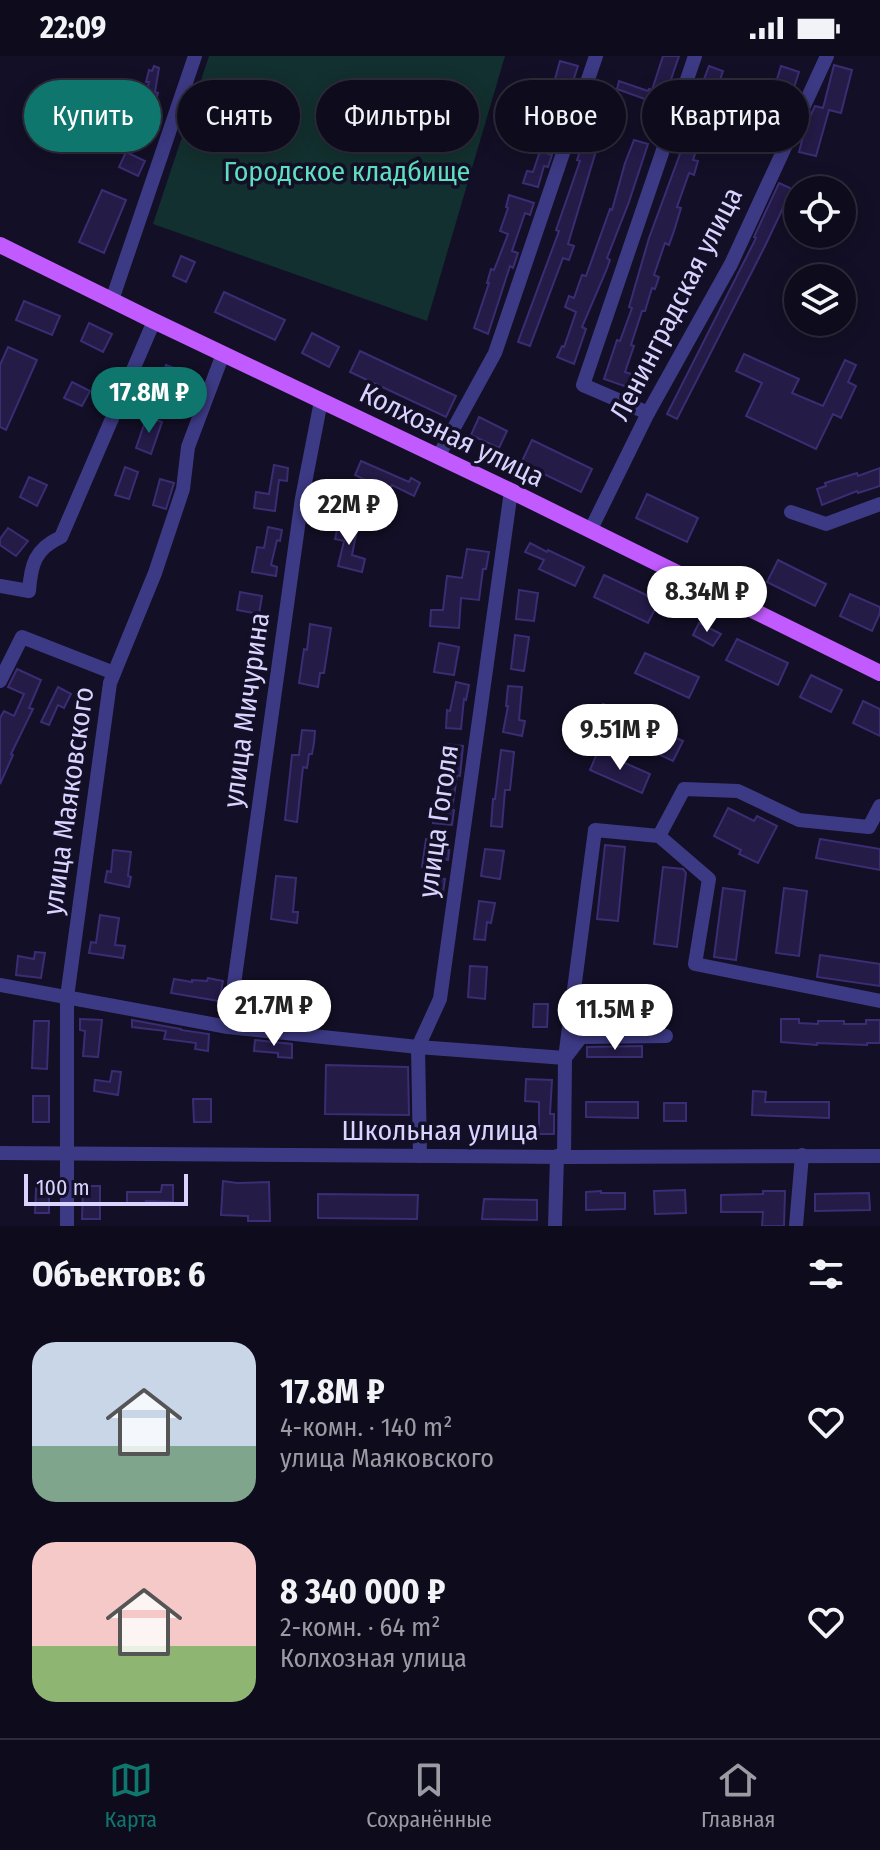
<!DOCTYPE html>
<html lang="ru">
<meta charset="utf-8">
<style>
:root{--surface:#0e0b1c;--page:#171425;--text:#f1f3f6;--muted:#9b9ba3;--line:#2e2b3b;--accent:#0f766e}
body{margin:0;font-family:"Fira Sans Condensed",sans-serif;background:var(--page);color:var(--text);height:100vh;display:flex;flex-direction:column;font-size:30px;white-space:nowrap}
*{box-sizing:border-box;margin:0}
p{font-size:26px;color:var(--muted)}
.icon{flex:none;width:44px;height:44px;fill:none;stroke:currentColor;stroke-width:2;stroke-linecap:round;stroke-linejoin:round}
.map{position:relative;height:1170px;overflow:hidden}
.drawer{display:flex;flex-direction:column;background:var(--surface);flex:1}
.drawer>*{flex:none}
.hud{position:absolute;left:24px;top:24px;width:832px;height:72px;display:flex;gap:16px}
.buttons{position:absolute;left:784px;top:120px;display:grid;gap:16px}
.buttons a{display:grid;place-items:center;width:72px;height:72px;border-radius:50%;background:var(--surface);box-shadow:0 4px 20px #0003,0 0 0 2px var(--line);font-size:40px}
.scale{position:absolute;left:24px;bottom:20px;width:164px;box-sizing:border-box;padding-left:8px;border:4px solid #d9d4ff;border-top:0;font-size:22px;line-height:28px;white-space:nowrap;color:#d9d4ff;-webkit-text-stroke:6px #130f26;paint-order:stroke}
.price{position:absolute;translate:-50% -68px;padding:0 18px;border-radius:28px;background:#fff;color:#222;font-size:26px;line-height:52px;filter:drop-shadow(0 2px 4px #0008)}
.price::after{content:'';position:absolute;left:50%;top:48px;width:24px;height:18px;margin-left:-12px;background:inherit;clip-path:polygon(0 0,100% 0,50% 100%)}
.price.on{background:var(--accent);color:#fff}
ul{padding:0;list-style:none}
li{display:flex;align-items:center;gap:24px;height:200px;padding:0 32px}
li span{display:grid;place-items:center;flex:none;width:224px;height:160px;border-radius:24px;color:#555}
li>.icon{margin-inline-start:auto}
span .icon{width:96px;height:96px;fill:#fffc;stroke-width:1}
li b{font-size:34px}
h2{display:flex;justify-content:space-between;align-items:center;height:96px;padding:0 32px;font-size:34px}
.pill{padding:0 28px;border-radius:36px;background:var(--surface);box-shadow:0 4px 20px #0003,0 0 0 2px var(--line);font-size:28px;line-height:72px}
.pill.on{background:var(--accent);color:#fff}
.status{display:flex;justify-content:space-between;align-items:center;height:56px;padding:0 40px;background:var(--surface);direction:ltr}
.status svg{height:22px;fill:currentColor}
.dock{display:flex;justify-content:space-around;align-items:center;height:112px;border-top:2px solid var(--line);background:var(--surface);font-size:22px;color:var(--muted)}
.dock a{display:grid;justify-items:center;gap:4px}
.dock .on{color:var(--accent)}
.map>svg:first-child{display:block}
.green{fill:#12302f}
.building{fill:#241b47;stroke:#3b2d73;stroke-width:2}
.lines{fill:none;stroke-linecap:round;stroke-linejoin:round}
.minor{stroke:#3d3a85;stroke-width:14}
.major{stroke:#c25bff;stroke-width:16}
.labels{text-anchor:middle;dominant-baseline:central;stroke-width:7;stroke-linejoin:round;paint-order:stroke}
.park-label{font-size:28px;fill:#5fe0c0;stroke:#130f26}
.street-label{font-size:28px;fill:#d9d4ff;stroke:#130f26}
</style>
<div class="status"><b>22:09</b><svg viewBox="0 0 49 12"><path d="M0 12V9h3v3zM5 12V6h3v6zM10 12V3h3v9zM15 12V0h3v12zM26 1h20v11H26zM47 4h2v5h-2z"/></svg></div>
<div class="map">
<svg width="880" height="1170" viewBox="0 0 880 1170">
<rect width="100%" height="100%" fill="#130f26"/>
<!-- green -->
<polygon class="green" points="209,0 505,0 427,265 153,168"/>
<!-- building -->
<g class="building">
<polygon points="663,0 679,0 666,38 668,39 662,55 643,49 645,43 617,33 619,25 648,35 649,33 652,34"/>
<polygon points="560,5 578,10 566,47 565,47 548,93 535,88 545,65 542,64 550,42 547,41 551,29 553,30"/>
<polygon points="834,9 852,14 841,57 829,54 816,100 799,96 806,69 815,50 823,52"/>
<polygon points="154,10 159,12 155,36 158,37 153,56 155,57 154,62 149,86 133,82 149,26 146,26 149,14 152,15"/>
<polygon points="709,10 723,15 693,104 698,105 694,119 689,117 677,151 681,152 674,175 669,189 665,187 654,219 659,221 655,233 652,232 645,255 642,255 631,289 634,290 625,316 638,320 633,333 604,323 617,284 620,285 632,252 629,251 649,182 684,87 682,87 686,73 690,75 701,40 698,39"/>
<polygon points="781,10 799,16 792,38 774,33"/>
<polygon points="598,45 612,50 604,73 614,77 610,89 599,85 568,188 574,190 569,204 563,202 530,290 518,286 559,175 556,174 580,105 577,104 581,92"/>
<polygon points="742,63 763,69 756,94 734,87"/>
<polygon points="634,84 648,88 629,146 607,202 610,204 606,215 582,271 586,273 574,308 557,301 562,290 564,291 576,256 565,251 569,240 574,242 582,219 586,220 610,153 612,154 625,107"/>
<polygon points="540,95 552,99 548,111 544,110 538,131 523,127 527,115 533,116"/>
<polygon points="126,96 145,105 138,120 119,111"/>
<polygon points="779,127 792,133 765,190 677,363 667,358 756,182 754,181"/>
<polygon points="102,134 126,144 104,197 79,186"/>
<polygon points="509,139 534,147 530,159 525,157 512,195 518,197 513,212 510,210 488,278 474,272 489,227 487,227 491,213 494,214 508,178 500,175 508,152 506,151"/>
<polygon points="181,200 195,206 186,226 173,220"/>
<polygon points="224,236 285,264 275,284 215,256"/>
<polygon points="24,245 60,260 52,279 16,264"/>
<polygon points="89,267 112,278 103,296 81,285"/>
<polygon points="312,277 339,291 329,311 302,297"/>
<polygon points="8,291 37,304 6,374 0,371 0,309"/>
<polygon points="360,295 456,340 446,361 350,316"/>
<polygon points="744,298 799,323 792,337 823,350 845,304 856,309 848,326 856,330 841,362 833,358 816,393 746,360 762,327 736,315"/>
<polygon points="166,309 184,316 169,351 152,344"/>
<polygon points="72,326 90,335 82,350 64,342"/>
<polygon points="147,360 162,366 151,398 136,392"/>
<polygon points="479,361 507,375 499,392 471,379"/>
<polygon points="532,384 592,413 581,436 521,407"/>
<polygon points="361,405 409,426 411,422 420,427 414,440 392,429 389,435 355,419"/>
<polygon points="274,409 288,412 287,425 279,424 275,455 254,452 256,436 269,438"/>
<polygon points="125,411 138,416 129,443 115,439"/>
<polygon points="880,412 880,430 858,437 857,435 822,449 817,433 826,430 825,427 857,417 858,420"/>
<polygon points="29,421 47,429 37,450 20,441"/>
<polygon points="160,423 174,427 166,453 153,449"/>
<polygon points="647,438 698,462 687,486 636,462"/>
<polygon points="339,465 358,469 352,499 365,503 362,516 338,510 344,485 335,483"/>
<polygon points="268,471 282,474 280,485 277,484 271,509 277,511 276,520 252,516 257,491 264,492"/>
<polygon points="8,472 28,485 16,500 0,489 0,483"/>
<polygon points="530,487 547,496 548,494 584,511 575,530 539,513 544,504 525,496"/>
<polygon points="467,493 489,496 486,513 483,513 479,544 461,542 459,572 430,570 431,554 443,554 447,520 462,522"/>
<polygon points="778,504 826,528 815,550 767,526"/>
<polygon points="604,519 659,545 648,567 594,541"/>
<polygon points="519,534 538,537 534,565 516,563"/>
<polygon points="240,536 262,540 259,558 237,554"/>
<polygon points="850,538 880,551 880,557 872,575 840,560"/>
<polygon points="699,567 721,578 713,590 693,579"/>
<polygon points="310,568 331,572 324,617 320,617 318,631 299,627 304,593 307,594"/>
<polygon points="515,579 529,581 524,615 511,613"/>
<polygon points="737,583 788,607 778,629 726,604"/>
<polygon points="439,587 459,591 454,619 434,616"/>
<polygon points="645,597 699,621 689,642 635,617"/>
<polygon points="17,613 41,624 29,652 33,653 11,698 13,699 0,728 0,662 4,655 14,660 24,638 8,631"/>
<polygon points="811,619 842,634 831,656 800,641"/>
<polygon points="456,626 469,629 466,644 464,643 461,673 446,672 447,654 450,655"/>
<polygon points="508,630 522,631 519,664 525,665 522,680 503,676 508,650 506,650"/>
<polygon points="58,631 71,638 64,652 58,649 49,669 41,666"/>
<polygon points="863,645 880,653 880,680 853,667"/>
<polygon points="603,648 683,685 673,705 594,668"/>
<polygon points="302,674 315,675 314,687 312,698 309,698 307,712 303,711 297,766 285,764 292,699 299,699"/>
<polygon points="445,688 463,690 460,720 457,719 452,754 454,754 452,769 433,767 435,752 438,752"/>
<polygon points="501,694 514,696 510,734 505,734 502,771 491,770 493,743 495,743"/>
<polygon points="598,695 650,718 642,737 590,714"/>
<polygon points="728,752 754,765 757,760 777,770 758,807 739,798 741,794 714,780"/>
<polygon points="426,783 450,786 448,804 439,802 436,822 445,823 443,837 423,834 427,812 422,811"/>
<polygon points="820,783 880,793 880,814 816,802"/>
<polygon points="605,789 625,791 618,865 597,863"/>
<polygon points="485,793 504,795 500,823 481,820"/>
<polygon points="113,794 131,796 128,820 131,821 129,831 105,826 107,815 111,816"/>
<polygon points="663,811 683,813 686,817 677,891 654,888"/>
<polygon points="276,820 296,822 293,856 298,856 297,867 271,863"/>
<polygon points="723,832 745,835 736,904 714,901"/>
<polygon points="784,832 807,835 799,900 776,897"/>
<polygon points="479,845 495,847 491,867 487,866 485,884 474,883"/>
<polygon points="100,859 119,862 115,889 125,890 123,902 89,897 91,886 96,887"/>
<polygon points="35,896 45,897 41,922 16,919 18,900 34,903"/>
<polygon points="820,899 880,908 880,930 817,921"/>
<polygon points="470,910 487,911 485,943 468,941"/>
<polygon points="208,922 223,925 219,945 171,937 174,923 192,926 192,924 207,925"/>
<polygon points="626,946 641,946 642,969 627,969"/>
<polygon points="534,948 548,948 547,971 533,971"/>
<polygon points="80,963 102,964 98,1001 83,1000 85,975 80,974"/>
<polygon points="781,963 799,963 799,967 818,968 818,965 844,965 844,968 866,968 866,964 880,964 880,987 867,987 867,989 817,987 817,989 781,986"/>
<polygon points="132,964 181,973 181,974 209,978 208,995 195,993 196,987 164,983 166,975 132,971"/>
<polygon points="34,965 49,965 47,1013 32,1012"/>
<polygon points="255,984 292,988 292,1002 278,1001 278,997 254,995"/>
<polygon points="642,990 642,1001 587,1001 587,991"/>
<polygon points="326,1009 408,1011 409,1059 325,1058"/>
<polygon points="112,1015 121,1016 118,1039 94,1035 95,1024 110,1026"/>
<polygon points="526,1023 552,1024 550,1058 554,1058 554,1078 539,1078 539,1046 525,1045"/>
<polygon points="753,1035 766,1036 765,1046 829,1046 829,1062 752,1059"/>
<rect x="33" y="1040" width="16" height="26"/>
<polygon points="193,1043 211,1043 211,1066 194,1066"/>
<polygon points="586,1046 638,1046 638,1062 586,1061"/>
<rect x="664" y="1047" width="22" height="18"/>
<polygon points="223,1125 237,1127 269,1126 270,1165 248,1165 248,1160 221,1159"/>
<polygon points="162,1129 173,1129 173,1146 146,1145 146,1149 127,1149 127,1136 161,1136"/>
<polygon points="83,1130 100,1130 100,1163 82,1163"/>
<polygon points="36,1132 49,1132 49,1157 35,1157"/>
<polygon points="685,1134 686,1157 655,1158 654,1135"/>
<polygon points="601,1135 601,1137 625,1137 625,1153 586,1154 586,1136"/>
<polygon points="763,1135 785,1135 784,1170 762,1170 763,1156 721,1156 721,1139 763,1138"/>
<polygon points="869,1137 870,1154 815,1155 815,1138"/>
<polygon points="318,1138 418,1139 417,1163 318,1162"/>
<polygon points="484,1143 537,1144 537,1164 482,1163"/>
</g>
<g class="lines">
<!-- minor -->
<g class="minor">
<polyline points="112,244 195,0"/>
<polyline points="648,357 583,329 695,0"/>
<polyline points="438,401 495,297 596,0"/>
<polyline points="791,456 826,468 880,448"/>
<polyline points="590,475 648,357 731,208 827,0"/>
<path d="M0,530L29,535C31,508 35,493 61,481L154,265"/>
<polyline points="0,625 22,581 114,617"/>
<polyline points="880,750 869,771 799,764 738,735 684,733 659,780 709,823 695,908 880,945"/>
<polyline points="0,929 228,971 418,991 565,1002 581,981 666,980"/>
<polyline points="228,971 302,442 321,345"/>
<polyline points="0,1097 564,1101 880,1100"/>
<polyline points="420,1100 418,991 440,943 511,435"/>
<polyline points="564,1101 565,1002 595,774 659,780"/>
<polyline points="67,1170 67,941 110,627 155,517 183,433 188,391 223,298"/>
<polyline points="555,1170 557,1100"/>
<polyline points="796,1170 802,1099"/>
</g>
<!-- major -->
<polyline class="major" points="0,189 154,265 511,435 880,617"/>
</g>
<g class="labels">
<!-- park labels -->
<g class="park-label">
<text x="347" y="115">Городское кладбище</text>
</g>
<!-- street labels -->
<g class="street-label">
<text transform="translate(676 248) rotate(-63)">Ленинградская улица</text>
<text transform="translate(452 379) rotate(26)">Колхозная улица</text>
<text transform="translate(246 654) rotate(-82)">улица Мичурина</text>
<text transform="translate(68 745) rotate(-82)">улица Маяковского</text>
<text transform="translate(438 765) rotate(-82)">улица Гоголя</text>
<text x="440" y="1074">Школьная улица</text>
</g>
</g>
</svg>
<div class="buttons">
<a><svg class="icon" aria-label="locate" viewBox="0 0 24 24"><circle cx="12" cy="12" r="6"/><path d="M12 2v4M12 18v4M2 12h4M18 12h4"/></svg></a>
<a><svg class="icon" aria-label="layers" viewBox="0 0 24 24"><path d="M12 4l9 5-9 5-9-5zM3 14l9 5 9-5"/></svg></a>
</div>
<div class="scale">100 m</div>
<b class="price on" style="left:149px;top:379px">17.8M ₽</b>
<b class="price" style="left:349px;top:491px">22M ₽</b>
<b class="price" style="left:707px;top:578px">8.34M ₽</b>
<b class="price" style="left:620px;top:716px">9.51M ₽</b>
<b class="price" style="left:274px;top:992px">21.7M ₽</b>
<b class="price" style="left:615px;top:996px">11.5M ₽</b>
<div class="hud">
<a class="pill on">Купить</a>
<a class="pill">Снять</a>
<a class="pill">Фильтры</a>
<a class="pill">Новое</a>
<a class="pill">Квартира</a>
</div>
</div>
<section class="drawer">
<h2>Объектов: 6<svg class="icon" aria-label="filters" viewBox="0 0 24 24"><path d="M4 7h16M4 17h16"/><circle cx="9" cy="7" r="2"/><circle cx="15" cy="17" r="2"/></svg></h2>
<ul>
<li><span style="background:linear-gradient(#c9d6e8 65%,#7fa58c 0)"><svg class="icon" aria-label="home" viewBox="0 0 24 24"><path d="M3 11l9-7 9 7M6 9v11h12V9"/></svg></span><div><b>17.8M ₽</b><p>4-комн. · 140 m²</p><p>улица Маяковского</p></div><svg class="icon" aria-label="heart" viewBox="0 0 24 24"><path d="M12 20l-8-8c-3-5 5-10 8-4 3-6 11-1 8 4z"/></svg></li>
<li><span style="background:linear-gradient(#f6c9c9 65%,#8fb573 0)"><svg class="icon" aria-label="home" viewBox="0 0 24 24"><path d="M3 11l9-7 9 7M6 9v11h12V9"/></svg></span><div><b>8 340 000 ₽</b><p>2-комн. · 64 m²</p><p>Колхозная улица</p></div><svg class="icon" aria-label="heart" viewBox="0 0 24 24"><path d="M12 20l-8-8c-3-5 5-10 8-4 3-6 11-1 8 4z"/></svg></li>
</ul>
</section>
<nav class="dock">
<a class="on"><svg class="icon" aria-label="map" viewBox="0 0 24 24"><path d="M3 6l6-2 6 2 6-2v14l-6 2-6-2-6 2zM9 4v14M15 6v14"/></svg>Карта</a>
<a><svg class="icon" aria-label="saved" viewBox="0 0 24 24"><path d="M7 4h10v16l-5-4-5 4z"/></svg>Сохранённые</a>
<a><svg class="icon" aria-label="home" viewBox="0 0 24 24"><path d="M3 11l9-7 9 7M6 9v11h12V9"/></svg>Главная</a>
</nav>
